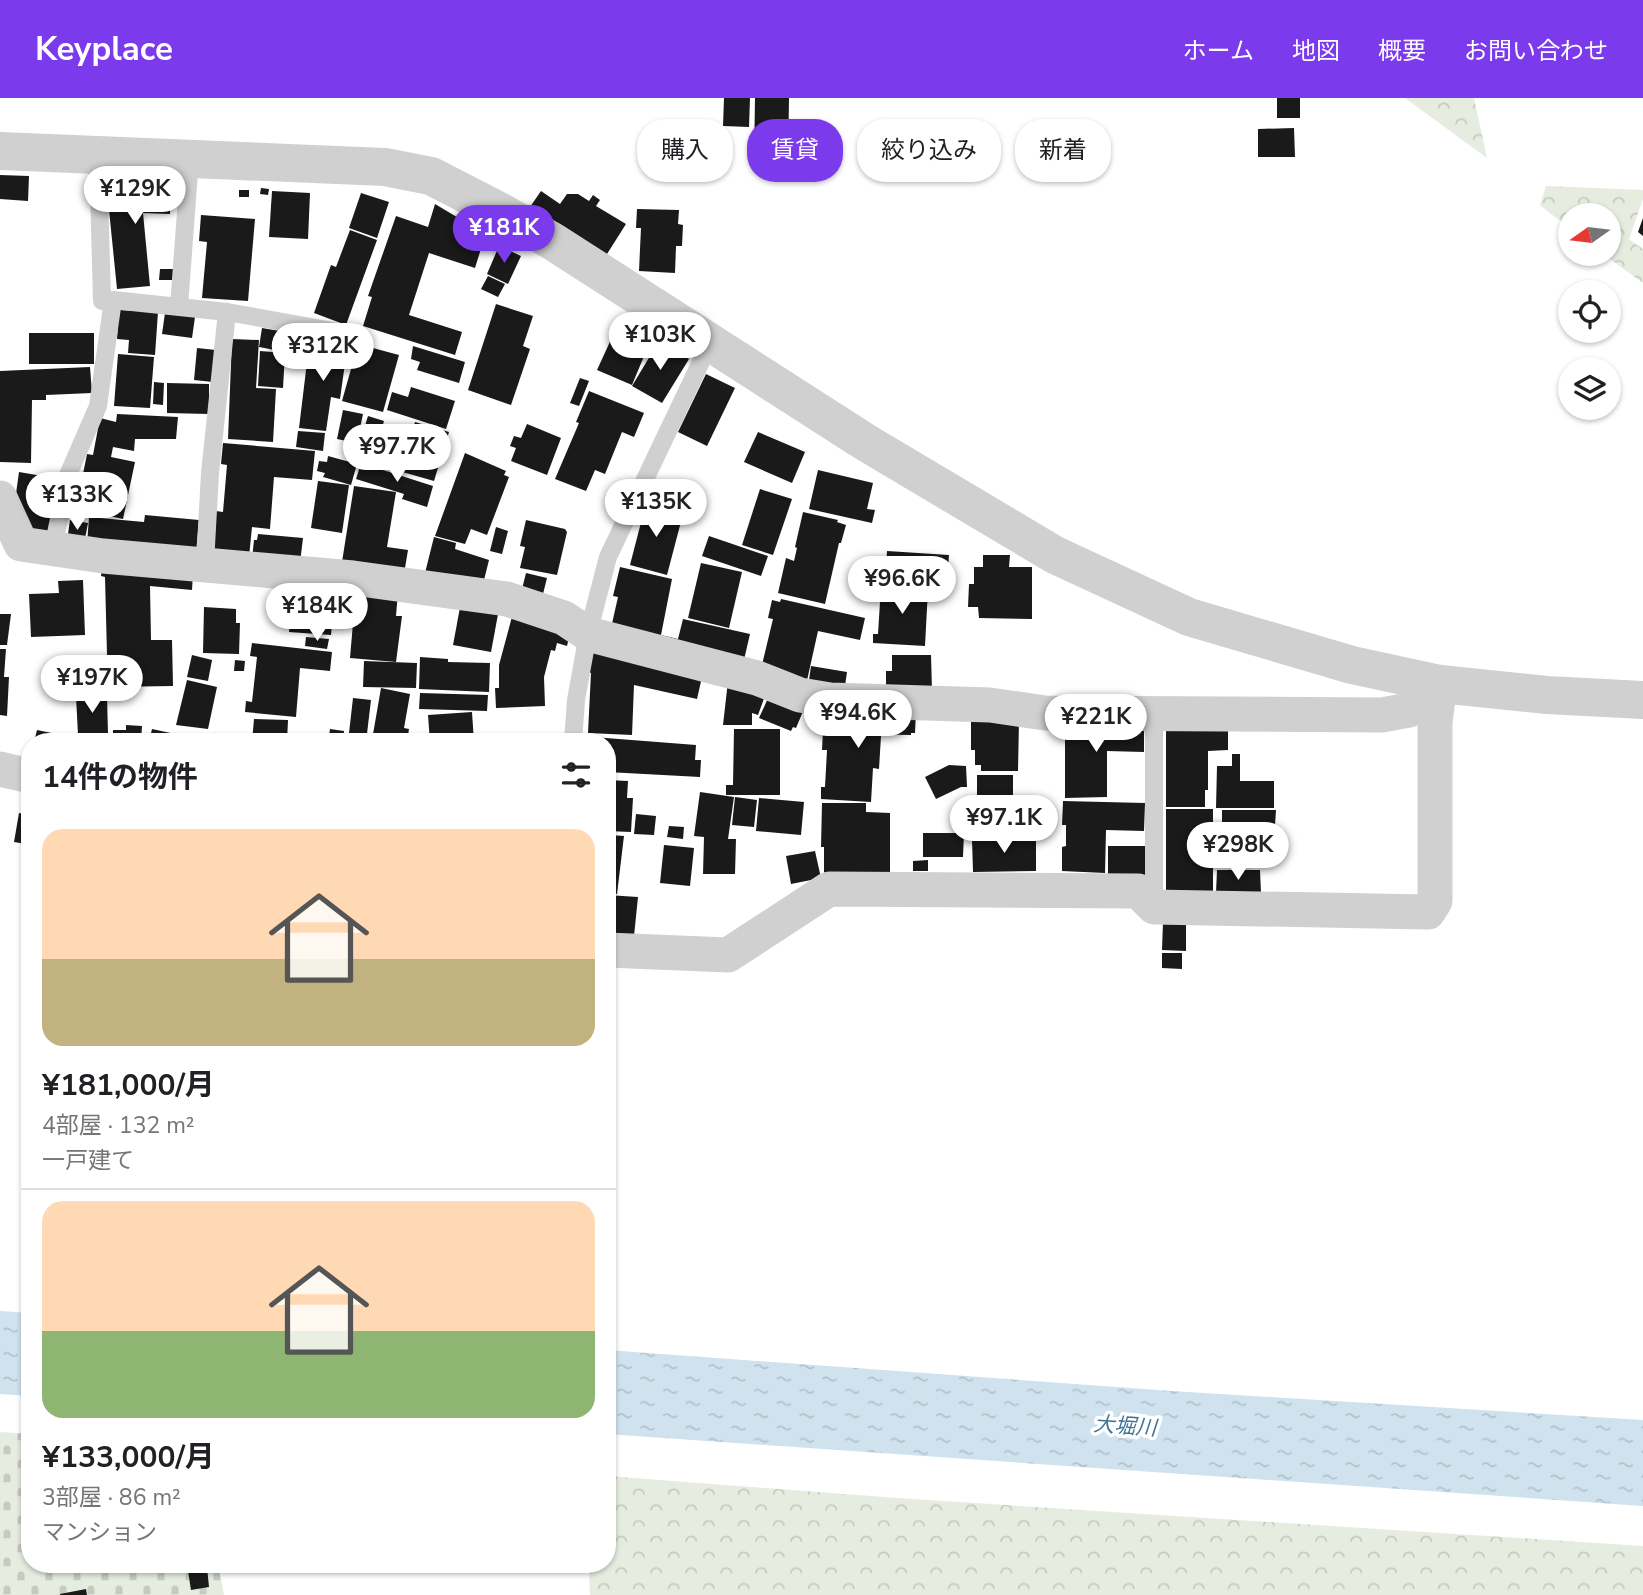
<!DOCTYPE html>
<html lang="ja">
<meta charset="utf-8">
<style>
:root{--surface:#fff;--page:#f2f2f2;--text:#202124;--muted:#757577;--line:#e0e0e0;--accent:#7c3aed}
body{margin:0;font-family:"Nunito Sans","Noto Sans JP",sans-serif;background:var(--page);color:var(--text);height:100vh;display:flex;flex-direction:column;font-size:26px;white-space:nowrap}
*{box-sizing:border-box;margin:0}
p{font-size:23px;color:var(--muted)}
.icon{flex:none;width:38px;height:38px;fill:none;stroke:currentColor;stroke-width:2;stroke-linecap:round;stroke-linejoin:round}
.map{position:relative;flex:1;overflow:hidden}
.details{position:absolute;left:21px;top:635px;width:595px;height:840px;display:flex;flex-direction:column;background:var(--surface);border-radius:28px;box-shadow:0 2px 5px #0004}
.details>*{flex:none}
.top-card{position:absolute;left:637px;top:21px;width:665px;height:63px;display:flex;gap:14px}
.needle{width:46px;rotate:256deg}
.controls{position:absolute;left:1558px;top:105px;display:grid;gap:14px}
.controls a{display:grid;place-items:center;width:63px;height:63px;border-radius:50%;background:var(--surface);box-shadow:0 2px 5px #0004;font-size:35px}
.price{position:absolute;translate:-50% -60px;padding:0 16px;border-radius:24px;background:#fff;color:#222;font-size:23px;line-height:46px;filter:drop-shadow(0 2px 4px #0008)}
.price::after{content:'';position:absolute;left:50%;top:42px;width:21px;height:16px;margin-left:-10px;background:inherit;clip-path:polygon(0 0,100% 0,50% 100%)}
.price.active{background:var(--accent);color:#fff}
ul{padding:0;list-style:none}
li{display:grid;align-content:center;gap:14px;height:371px;padding:0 21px}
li+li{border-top:2px solid var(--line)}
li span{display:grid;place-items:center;height:217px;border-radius:21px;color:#555}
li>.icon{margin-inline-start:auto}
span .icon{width:126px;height:126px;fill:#fffc;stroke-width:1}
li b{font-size:30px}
h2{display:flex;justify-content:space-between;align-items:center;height:84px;padding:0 21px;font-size:30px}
.chip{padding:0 24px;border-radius:28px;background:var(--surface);box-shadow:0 2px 5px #0004;font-size:24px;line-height:63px}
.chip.active{background:var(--accent);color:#fff}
header{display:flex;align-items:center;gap:42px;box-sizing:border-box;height:98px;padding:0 35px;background:var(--accent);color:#fff}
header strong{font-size:33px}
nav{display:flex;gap:38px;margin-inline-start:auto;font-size:24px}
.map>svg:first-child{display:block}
.forest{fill:url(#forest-crowns)}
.cemetery{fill:url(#cemetery-stones)}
.water{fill:url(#water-ripples)}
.building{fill:#1a1a1a}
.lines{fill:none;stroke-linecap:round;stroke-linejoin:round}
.service{stroke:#d0d0d0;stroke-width:18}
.minor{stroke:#d0d0d0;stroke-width:35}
.tertiary{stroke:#d0d0d0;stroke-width:38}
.labels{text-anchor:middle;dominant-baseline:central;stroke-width:7;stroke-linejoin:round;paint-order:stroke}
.water-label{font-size:21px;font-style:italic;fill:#3f7597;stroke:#fff}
</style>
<header>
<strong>Keyplace</strong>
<nav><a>ホーム</a><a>地図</a><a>概要</a><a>お問い合わせ</a></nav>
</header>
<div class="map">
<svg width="1643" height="1497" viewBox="0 0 1643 1497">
<defs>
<pattern id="forest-crowns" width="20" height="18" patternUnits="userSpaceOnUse" patternTransform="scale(1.75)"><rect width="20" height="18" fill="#e6ecdf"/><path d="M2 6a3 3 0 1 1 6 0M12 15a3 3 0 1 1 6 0" fill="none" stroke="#c6cbc0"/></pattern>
<pattern id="cemetery-stones" width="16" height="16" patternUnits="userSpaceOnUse" patternTransform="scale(1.75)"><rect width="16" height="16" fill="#e6ecdf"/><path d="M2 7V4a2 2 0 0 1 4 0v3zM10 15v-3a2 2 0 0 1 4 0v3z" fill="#c6cbc0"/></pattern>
<pattern id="water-ripples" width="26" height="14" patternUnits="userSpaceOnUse" patternTransform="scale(1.75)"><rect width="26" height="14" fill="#cfe2ee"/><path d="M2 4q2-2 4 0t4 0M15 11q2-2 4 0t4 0" fill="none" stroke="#b2c2cd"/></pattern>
</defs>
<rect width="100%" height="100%" fill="#fff"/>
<!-- forest -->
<g class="forest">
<polygon points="1405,0 1474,0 1487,60"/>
<polygon points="1546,88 1643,92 1643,101 1629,141 1643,151 1643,185 1603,156 1608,156 1608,117 1570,117 1570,131 1540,107"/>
<polygon points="607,1378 897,1400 1643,1448 1643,1497 590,1497 589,1467 607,1466"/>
</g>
<!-- cemetery -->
<polygon class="cemetery" points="0,1334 30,1336 30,1466 218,1467 224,1497 0,1497"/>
<!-- water -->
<g class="water">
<polygon points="0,1213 30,1215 30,1298 0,1296"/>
<polygon points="607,1252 1172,1293 1643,1322 1643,1408 607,1336"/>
</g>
<!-- building -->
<g class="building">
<polygon points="724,0 750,0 749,29 723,28"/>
<polygon points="755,0 789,0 788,64 754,63"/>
<rect x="1277" y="0" width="23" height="20"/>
<polygon points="1294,30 1295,59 1258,59 1258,31"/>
<polygon points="0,77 29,78 28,103 0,101"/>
<polygon points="111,82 178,84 177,98 170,98 170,116 143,115 150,188 117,191 108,102 110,102"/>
<polygon points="261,90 269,91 268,97 260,96"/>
<rect x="239" y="92" width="10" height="7"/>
<polygon points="272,93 310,95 308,141 269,139"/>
<polygon points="541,93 560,106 567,96 578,96 589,103 593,97 600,102 596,108 626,126 607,156 530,109"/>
<polygon points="361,95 389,104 377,140 349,130"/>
<polygon points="435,106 477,131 475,138 484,141 475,170 429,155 409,217 462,234 455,257 363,228 372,199 368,198 396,118 428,129"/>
<polygon points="637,111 679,112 678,126 683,127 682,148 676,148 675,175 639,173 641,130 636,130"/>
<polygon points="201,117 255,121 248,203 202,200 207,144 199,143"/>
<polygon points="1643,120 1643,138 1638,134"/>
<polygon points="350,132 377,142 346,227 314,215 331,167 336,169"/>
<polygon points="499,148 521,158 508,186 487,176"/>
<polygon points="160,171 174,171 173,182 159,182"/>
<polygon points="488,178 505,186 498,199 481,191"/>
<polygon points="496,206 533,218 523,248 530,251 511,307 468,292"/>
<polygon points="119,212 158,214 155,257 128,255 129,242 117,241"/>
<polygon points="165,215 195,219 192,240 162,236"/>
<polygon points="619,224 652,239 632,287 597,272"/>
<polygon points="262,230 315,239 312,259 259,249"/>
<rect x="29" y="235" width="65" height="31"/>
<polygon points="317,240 348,244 340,301 331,299 326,333 299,330 307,264 313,265"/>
<polygon points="232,241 259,242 256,290 276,291 273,344 228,341"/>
<polygon points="659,243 689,261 662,305 632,288"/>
<polygon points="358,246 399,257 383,314 342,303"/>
<polygon points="413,248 465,264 459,285 417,272 420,264 411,261"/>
<polygon points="197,250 216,252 213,284 194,282"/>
<polygon points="260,253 285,255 283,290 258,288"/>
<polygon points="118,256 154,259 150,310 114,308"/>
<polygon points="90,269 92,295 46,297 46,302 32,302 31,365 0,364 0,273"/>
<polygon points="706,276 735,290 707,348 678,334"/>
<polygon points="580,280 589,283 579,308 570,305"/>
<polygon points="154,284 164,285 163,307 153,306"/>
<polygon points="167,285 209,286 209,316 167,315"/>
<polygon points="411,289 455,303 446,331 387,312 392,294 408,299"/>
<polygon points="589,293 644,315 634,339 622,334 605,376 595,372 586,393 555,381 579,325 576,324"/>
<polygon points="343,312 363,316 357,345 337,341"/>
<polygon points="117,316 178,319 176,341 135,341 134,353 113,349 111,359 135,364 123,421 76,411 87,356 93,357 100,320 116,324"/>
<polygon points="368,318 384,323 380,337 364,331"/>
<polygon points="415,324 449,334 434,383 399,373"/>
<polygon points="527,326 561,340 547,377 511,363 516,350 510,348 514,338 521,340"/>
<polygon points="298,333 325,335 323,353 296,349"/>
<polygon points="758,334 805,354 792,385 744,364"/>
<polygon points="223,345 315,353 312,382 274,379 270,431 252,429 249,459 214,456 216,413 223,414 227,367 221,366"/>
<polygon points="465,355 506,373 504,377 509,379 487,437 471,431 465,446 435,438"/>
<polygon points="328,358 357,366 351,387 323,379 325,375 317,373 319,363 327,364"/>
<polygon points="361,365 433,388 427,409 402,401 404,396 356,381"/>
<polygon points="818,372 873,385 867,411 875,412 872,425 809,411"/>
<polygon points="19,374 60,381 50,440 27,437 14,410"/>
<polygon points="318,383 349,387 342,435 311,430"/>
<polygon points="354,388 396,394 387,449 408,452 404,476 342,464"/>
<polygon points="760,391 792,401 773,457 742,447"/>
<polygon points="646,405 683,416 667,477 630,467"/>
<polygon points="803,414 838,422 837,424 846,427 841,445 839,445 825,506 778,495 786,460 794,463 797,450 795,449"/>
<polygon points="145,417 199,422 196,455 87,446 89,419 144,424"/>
<polygon points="70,422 88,425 84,446 67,443"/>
<polygon points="526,422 565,431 567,434 557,477 520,470 525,449 520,448"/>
<polygon points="496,429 508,433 502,456 490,453"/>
<polygon points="258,436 303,440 300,465 252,461 254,442 257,442"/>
<polygon points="709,438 768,458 761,478 702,458"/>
<polygon points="434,439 456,445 455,451 489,462 482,490 425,475"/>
<polygon points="887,453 949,457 947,485 932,484 932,488 885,485"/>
<polygon points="983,457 1010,457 1009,469 1032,469 1032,521 979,520 978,509 968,509 969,486 974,486 974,469 983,469"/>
<polygon points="701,465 742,474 729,530 688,520"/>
<polygon points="102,467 193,476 192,492 150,488 151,542 172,542 173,588 110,589 110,557 107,557 105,479 101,478"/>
<polygon points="620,469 672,481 661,537 678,541 683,521 750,536 743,566 611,530 618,499 613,498"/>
<polygon points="526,475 547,480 542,500 521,495"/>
<polygon points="83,482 85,537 31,539 29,496 59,495 58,483"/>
<polygon points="881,488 928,491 925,548 873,545 873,536 878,536"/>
<polygon points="356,490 398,494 396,518 402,518 396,564 350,560"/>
<polygon points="292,498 334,501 331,537 289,534"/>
<polygon points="781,501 865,520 860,542 818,533 806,587 761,571 773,521 768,520 772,502 780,504"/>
<polygon points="461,504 499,511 491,554 453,547"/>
<polygon points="204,509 236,511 236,525 240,525 239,556 203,555"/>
<polygon points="513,515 570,535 567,548 557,545 555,553 551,552 544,579 545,608 496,610 495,590 499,590 499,567"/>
<polygon points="0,516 11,516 7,547 0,547"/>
<polygon points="306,539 329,541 327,551 305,548"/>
<polygon points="252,545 332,554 330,573 300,570 296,619 245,614 246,603 252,604 257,559 250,558"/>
<polygon points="0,551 6,551 4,579 9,579 7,618 0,617"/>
<polygon points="591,551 702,579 697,601 634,587 632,637 588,635 591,575 586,573"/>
<polygon points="192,557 212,562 208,583 187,579"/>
<polygon points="892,557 931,557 932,593 886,590 886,573 892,573"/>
<polygon points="420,559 448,561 448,564 490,565 489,594 419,591"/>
<polygon points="235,562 245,563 244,573 234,573"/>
<polygon points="364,563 417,565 416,590 363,589"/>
<polygon points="811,568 847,574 844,595 808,589"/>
<polygon points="187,582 217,589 208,631 176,627"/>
<polygon points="728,583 766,595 758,617 752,615 752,627 723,627"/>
<polygon points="381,590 410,596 404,630 409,631 407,644 372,642"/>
<polygon points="420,595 488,597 487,613 419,611"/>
<polygon points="770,596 804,611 796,630 793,629 791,633 759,620"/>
<polygon points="107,597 108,636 78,637 76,598"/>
<polygon points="353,600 371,602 366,644 348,644"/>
<polygon points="827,611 916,613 915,635 911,635 911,637 863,636 881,638 879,671 873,670 871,704 821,701 821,689 825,689 827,652 822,652 823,632 849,633 850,636 851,630 827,629"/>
<polygon points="472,614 474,644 430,644 428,617"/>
<polygon points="254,621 288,622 287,644 252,644"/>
<polygon points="971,621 1019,622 1018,673 981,673 981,667 975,667 975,652 971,652"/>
<polygon points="1065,624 1144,624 1144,654 1107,653 1107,699 1065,700"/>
<polygon points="126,627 142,628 141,644 113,644 113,632 126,632"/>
<polygon points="1166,627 1228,627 1228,652 1208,653 1208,692 1205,692 1205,709 1166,709"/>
<polygon points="152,631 189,639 188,644 149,644"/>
<polygon points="330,631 344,633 343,644 328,644"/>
<polygon points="734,631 780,631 780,697 726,697 726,687 733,687"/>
<polygon points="37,632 91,643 91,644 34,644"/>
<polygon points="580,638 696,647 695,662 701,662 700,679 607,674 607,644 580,644"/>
<polygon points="1232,656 1240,656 1240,683 1274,683 1274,710 1216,710 1217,668 1232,668"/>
<polygon points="949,667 966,668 967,689 961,689 936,701 925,679"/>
<polygon points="977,677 1013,677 1013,697 1009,697 1009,740 977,740"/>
<polygon points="607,682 628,683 627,700 633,700 631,734 607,733"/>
<polygon points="700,694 734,699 728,741 736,741 735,776 703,776 704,739 694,738"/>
<polygon points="735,699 757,702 754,729 732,727"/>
<polygon points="759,700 804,704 801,737 756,733"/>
<polygon points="1063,703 1145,705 1144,733 1106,732 1105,775 1062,773 1062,749 1066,748 1066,727 1062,727"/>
<polygon points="822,705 866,705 866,714 890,715 890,776 824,775 824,749 821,749"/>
<polygon points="1166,711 1213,711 1213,796 1166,795"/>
<polygon points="1222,712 1276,712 1274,742 1231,742 1231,725 1222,725"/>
<polygon points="19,715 30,717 26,746 14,744"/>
<polygon points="636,716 656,718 654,737 634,736"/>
<polygon points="669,728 684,729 683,741 667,739"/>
<polygon points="923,735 964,735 963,759 923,759"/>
<polygon points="610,737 624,738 617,796 607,795 607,744"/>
<polygon points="972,741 1036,741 1036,773 973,774"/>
<polygon points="664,747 694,750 690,788 660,785"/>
<polygon points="1108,748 1146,748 1146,780 1108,779"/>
<polygon points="815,753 821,780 791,786 786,758"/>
<polygon points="928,762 928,773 913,773 913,763"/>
<polygon points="1217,772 1260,772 1261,795 1216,795"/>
<polygon points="607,797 638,799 634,838 607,835"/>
<polygon points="1163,824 1186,825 1186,853 1162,852"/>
<polygon points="1162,855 1182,855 1182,871 1162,870"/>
<polygon points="207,1469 209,1489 191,1492 188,1473"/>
<polygon points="86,1491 87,1497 60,1497 60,1496"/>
</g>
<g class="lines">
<!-- service -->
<g class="service">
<polyline points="98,57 102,203"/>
<polyline points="179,208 190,61"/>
<polyline points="53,450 68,377 98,308 113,202 227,214 344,235"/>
<polyline points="205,466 210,375 227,214"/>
<polyline points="1154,615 1154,806"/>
<polyline points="573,644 576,602 588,536 608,459 710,245"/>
</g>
<!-- minor -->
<g class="minor">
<polyline points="0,400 21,446 103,458 353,480 507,501 564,520 588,536 757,580 800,597 830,602 990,607 1045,615 1382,617 1409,612 1440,586"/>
<polyline points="0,671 30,678"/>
<polyline points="607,852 728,857 829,791 1138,793 1154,809 1428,814 1435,803 1435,624 1440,586"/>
</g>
<!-- tertiary -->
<polyline class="tertiary" points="0,53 385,69 431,78 501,114 552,143 865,344 1055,457 1189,519 1352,567 1440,586 1547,597 1643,602"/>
</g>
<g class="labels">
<!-- water labels -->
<g class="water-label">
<text transform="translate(1125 1328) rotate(4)">大堀川</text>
</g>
</g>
</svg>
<div class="controls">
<a><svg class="needle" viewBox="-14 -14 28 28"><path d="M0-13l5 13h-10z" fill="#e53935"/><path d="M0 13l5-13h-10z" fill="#757577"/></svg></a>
<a><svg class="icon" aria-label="locate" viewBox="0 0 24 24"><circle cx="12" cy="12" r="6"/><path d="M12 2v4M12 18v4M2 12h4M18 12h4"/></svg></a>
<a><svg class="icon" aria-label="layers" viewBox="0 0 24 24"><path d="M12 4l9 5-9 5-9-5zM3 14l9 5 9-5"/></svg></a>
</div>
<b class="price" style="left:135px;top:128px">¥129K</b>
<b class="price active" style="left:504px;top:167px">¥181K</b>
<b class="price" style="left:660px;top:274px">¥103K</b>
<b class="price" style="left:323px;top:285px">¥312K</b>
<b class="price" style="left:397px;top:386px">¥97.7K</b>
<b class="price" style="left:77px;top:434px">¥133K</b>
<b class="price" style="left:656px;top:441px">¥135K</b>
<b class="price" style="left:902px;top:518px">¥96.6K</b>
<b class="price" style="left:317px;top:545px">¥184K</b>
<b class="price" style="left:92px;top:617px">¥197K</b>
<b class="price" style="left:858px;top:652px">¥94.6K</b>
<b class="price" style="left:1096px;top:656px">¥221K</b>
<b class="price" style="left:1004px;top:757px">¥97.1K</b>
<b class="price" style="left:1238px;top:784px">¥298K</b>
<div class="top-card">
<a class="chip">購入</a>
<a class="chip active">賃貸</a>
<a class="chip">絞り込み</a>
<a class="chip">新着</a>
</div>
<section class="details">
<h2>14件の物件<svg class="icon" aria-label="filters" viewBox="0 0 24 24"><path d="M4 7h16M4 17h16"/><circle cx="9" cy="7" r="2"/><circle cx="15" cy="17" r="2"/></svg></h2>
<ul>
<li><span style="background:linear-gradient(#ffd9b3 60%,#c2b280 0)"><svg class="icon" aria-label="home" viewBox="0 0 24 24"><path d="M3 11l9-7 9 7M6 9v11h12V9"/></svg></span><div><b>¥181,000/月</b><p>4部屋 · 132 m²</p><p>一戸建て</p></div></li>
<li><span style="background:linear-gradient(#ffd9b3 60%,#8fb573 0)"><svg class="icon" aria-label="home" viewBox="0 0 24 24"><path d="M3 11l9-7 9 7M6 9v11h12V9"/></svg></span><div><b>¥133,000/月</b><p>3部屋 · 86 m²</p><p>マンション</p></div></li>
</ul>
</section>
</div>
